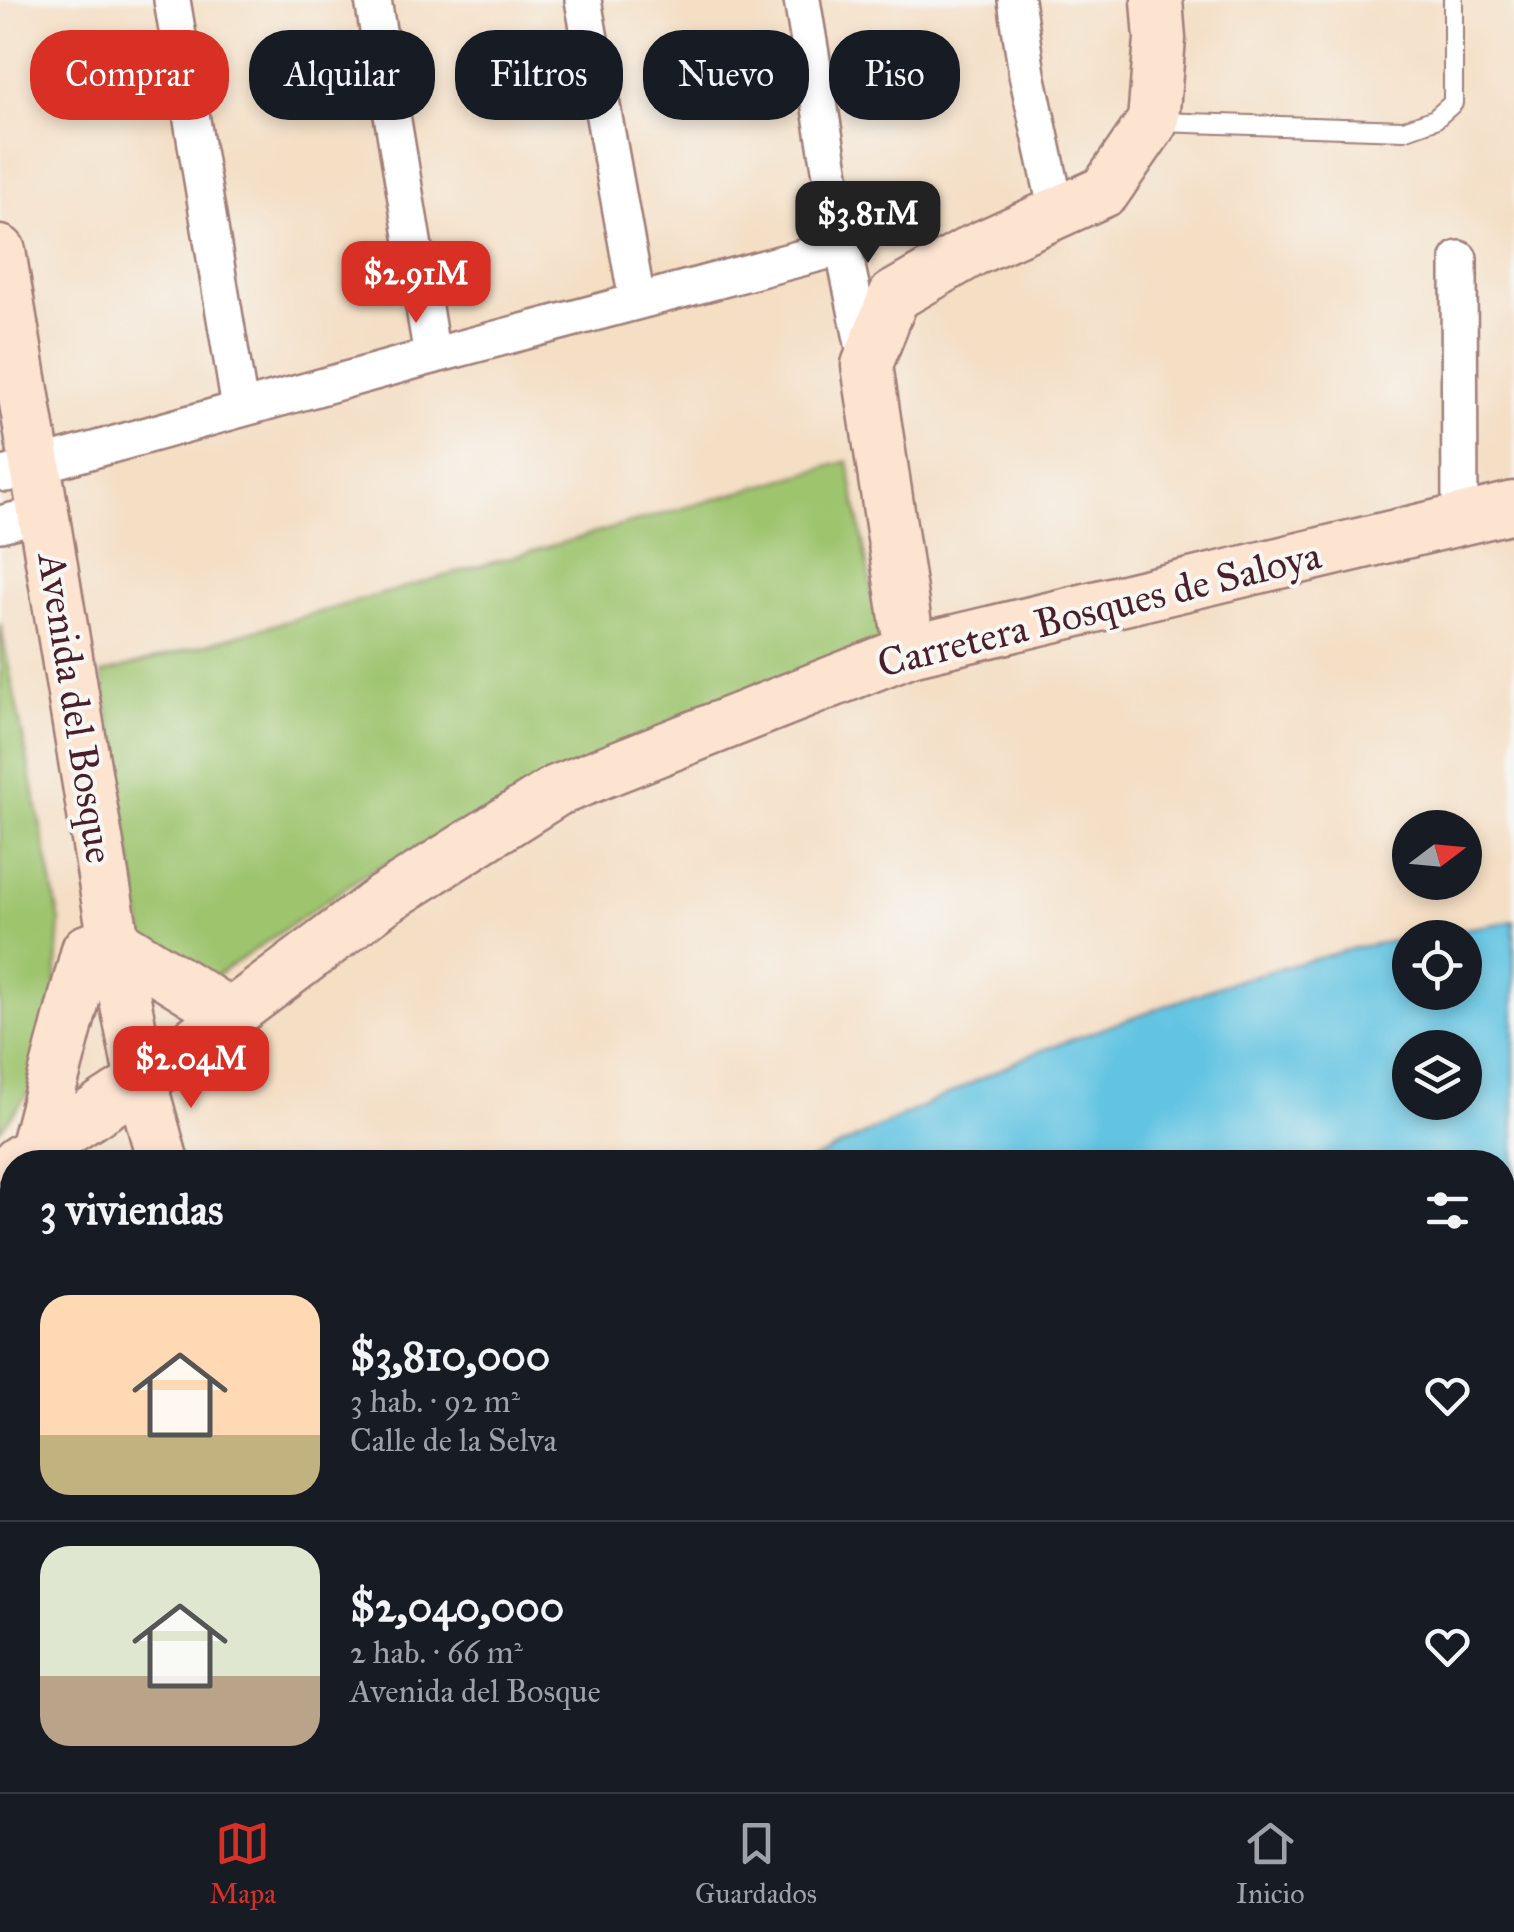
<!DOCTYPE html>
<html lang="es">
<meta charset="utf-8">
<style>
:root{--surface:#171b24;--page:#20242c;--text:#f1f3f6;--muted:#9ea1a6;--line:#363941;--accent:#d93025}
body{margin:0;font-family:"IM FELL Great Primer",serif;background:var(--page);color:var(--text);height:100vh;display:flex;flex-direction:column;font-size:38px;white-space:nowrap}
*{box-sizing:border-box;margin:0}
p{font-size:32px;color:var(--muted)}
.icon{flex:none;width:55px;height:55px;fill:none;stroke:currentColor;stroke-width:2;stroke-linecap:round;stroke-linejoin:round}
.map{position:relative;flex:1;overflow:hidden}
.panel{position:absolute;left:0px;top:1150px;width:1515px;height:642px;display:flex;flex-direction:column;background:var(--surface);border-radius:40px 40px 0 0;box-shadow:0 5px 15px #0003}
.panel>*{flex:none}
.guide{position:absolute;left:30px;top:30px;width:1000px;height:90px;display:flex;gap:20px}
.needle{width:65px;rotate:74deg}
.controls{position:absolute;left:1392px;top:810px;display:grid;gap:20px}
.controls a{display:grid;place-items:center;width:90px;height:90px;border-radius:50%;background:var(--surface);box-shadow:0 5px 15px #0003;font-size:50px}
.price{position:absolute;translate:-50% -85px;padding:0 22px;border-radius:20px;background:var(--accent);color:#fff;font-size:32px;line-height:65px;filter:drop-shadow(0 2px 5px #0008)}
.price::after{content:'';position:absolute;left:50%;top:60px;width:30px;height:22px;margin-left:-15px;background:inherit;clip-path:polygon(0 0,100% 0,50% 100%)}
.price.selected{background:#222;color:#fff}
ul{padding:0;list-style:none}
li{display:flex;align-items:center;gap:30px;height:250px;padding:0 40px}
li+li{border-top:2px solid var(--line)}
li span{display:grid;place-items:center;flex:none;width:280px;height:200px;border-radius:30px;color:#555}
li>.icon{margin-inline-start:auto}
span .icon{width:120px;height:120px;fill:#fffc;stroke-width:1}
li b{font-size:42px}
h2{display:flex;justify-content:space-between;align-items:center;height:120px;padding:0 40px;font-size:42px}
.pill{padding:0 35px;border-radius:40px;background:var(--surface);box-shadow:0 5px 15px #0003;font-size:35px;line-height:90px}
.pill.selected{background:var(--accent);color:#fff}
.menu{display:flex;justify-content:space-around;align-items:center;height:140px;border-top:2px solid var(--line);background:var(--surface);font-size:28px;color:var(--muted)}
.menu a{display:grid;justify-items:center;gap:5px}
.menu .selected{color:var(--accent)}
.map>svg:first-child{display:block}
.green{fill:#9ec46e;stroke:#74724c;stroke-width:2.5}
.water{fill:#64c4e2;stroke:#577286;stroke-width:2.5;fill-rule:evenodd}
.lines{fill:none;stroke-linecap:round;stroke-linejoin:round}
.lane-casing{stroke:#9f7e78;stroke-width:22}
.street-casing{stroke:#9f7e78;stroke-width:40}
.secondary-casing{stroke:#9f7e78;stroke-width:55}
.primary-casing{stroke:#9f7e78;stroke-width:60}
.path{stroke:#9f7e78;stroke-width:6;stroke-dasharray:2.5 8;stroke-linecap:butt}
.lane{stroke:#fff;stroke-width:18}
.street{stroke:#fff;stroke-width:35}
.secondary{stroke:#fde4d1;stroke-width:50}
.primary{stroke:#fbbb8d;stroke-width:55}
.labels{text-anchor:middle;dominant-baseline:central;stroke-width:8;stroke-linejoin:round;paint-order:stroke}
.street-label{font-size:40px;fill:#4a1f2b;stroke:#f6f6f2}
</style>
<div class="map">
<svg width="1514" height="1792" viewBox="0 0 1514 1792">
<rect width="100%" height="100%" fill="#f6f6f2"/>
<filter id="ink" filterUnits="userSpaceOnUse"><feTurbulence type="fractalNoise" baseFrequency=".01" numOctaves="2"/><feDisplacementMap in="SourceGraphic" scale="20" xChannelSelector="R" yChannelSelector="G"/><feConvolveMatrix kernelMatrix="1 2 1 2 8 2 1 2 1" color-interpolation-filters="sRGB"/></filter>
<filter id="wash" filterUnits="userSpaceOnUse"><feTurbulence type="fractalNoise" baseFrequency=".0048" numOctaves="4" result="noise"/><feDisplacementMap in="SourceGraphic" scale="40" xChannelSelector="R" yChannelSelector="G"/><feGaussianBlur stdDeviation="2.25" result="paint"/><feColorMatrix in="noise" values="0 0 0 0 0 0 0 0 0 0 0 0 0 0 0 0 0 1.4 0 .05"/><feComposite in="paint" operator="in"/></filter>
<g filter="url(#wash)">
<rect width="100%" height="100%" fill="#f4dec4"/>
<!-- green -->
<g class="green">
<polygon points="848,461 882,647 573,775 368,872 206,983 145,947 102,674"/>
<polygon points="0,623 60,922 50,1066 0,1130"/>
</g>
<!-- water -->
<g class="water">
<path d="M1514,921V1298L1503,1301L1502,1162H807L1032,1054L1234,981L1358,947L1410,938V992H1465V938L1415,937ZM1410,1048H1465V1102H1410Z"/>
<polygon points="12,1522 12,1780 353,1780 330,1792 0,1792 0,1528"/>
</g>
</g>
<g filter="url(#ink)">
<g class="lines">
<defs>
<g id="lane">
<polyline points="1158,122 1404,130 1435,119 1453,103 1453,0"/>
<polyline points="1044,1792 1063,1780"/>
<polyline points="1301,1792 1302,1780"/>
</g>
<g id="street">
<polyline points="172,0 240,408"/>
<polyline points="373,0 432,356"/>
<polyline points="583,0 637,300"/>
<polyline points="802,0 843,247 867,363"/>
<polyline points="1016,0 1027,74 1057,212"/>
<polyline points="1459,259 1460,518"/>
<polyline points="7,474 432,356 843,247"/>
<polyline points="0,524 16,520"/>
</g>
<g id="secondary">
<polyline points="0,251 114,942 141,1082 163,1162"/>
<polyline points="910,651 867,365 894,296 972,251 1105,191 1153,121 1160,39 1157,0"/>
<polyline points="35,1149 87,950 114,942 230,1014"/>
<polyline points="17,1162 141,1082 383,900 556,791 910,651 1514,507"/>
<polyline points="1502,1552 1514,1549"/>
<polyline points="439,1780 445,1792"/>
<polyline points="552,1792 572,1780"/>
<polyline points="877,1792 896,1780"/>
</g>
<g id="primary">
<polyline points="1502,1434 1514,1430"/>
<polyline points="1502,1488 1514,1482"/>
<polyline points="640,1792 659,1780"/>
<polyline points="749,1792 767,1780"/>
</g>
</defs>
<!-- lane casing -->
<use href="#lane" class="lane-casing"/>
<!-- street casing -->
<use href="#street" class="street-casing"/>
<!-- secondary casing -->
<use href="#secondary" class="secondary-casing"/>
<!-- primary casing -->
<use href="#primary" class="primary-casing"/>
<!-- path -->
<polyline class="path" points="1500,1792 1514,1774"/>
<!-- lane -->
<use href="#lane" class="lane"/>
<!-- street -->
<use href="#street" class="street"/>
<!-- secondary -->
<use href="#secondary" class="secondary"/>
<!-- primary -->
<use href="#primary" class="primary"/>
</g>
</g>
<g class="labels">
<!-- street labels -->
<g class="street-label">
<text transform="translate(1099 609) rotate(-14)">Carretera Bosques de Saloya</text>
<text transform="translate(76 708) rotate(81)">Avenida del Bosque</text>
</g>
</g>
</svg>
<div class="controls">
<a><svg class="needle" viewBox="-14 -14 28 28"><path d="M0-13l5 13h-10z" fill="#e53935"/><path d="M0 13l5-13h-10z" fill="#9ea1a6"/></svg></a>
<a><svg class="icon" aria-label="locate" viewBox="0 0 24 24"><circle cx="12" cy="12" r="6"/><path d="M12 2v4M12 18v4M2 12h4M18 12h4"/></svg></a>
<a><svg class="icon" aria-label="layers" viewBox="0 0 24 24"><path d="M12 4l9 5-9 5-9-5zM3 14l9 5 9-5"/></svg></a>
</div>
<b class="price selected" style="left:868px;top:266px">$3.81M</b>
<b class="price" style="left:416px;top:326px">$2.91M</b>
<b class="price" style="left:191px;top:1111px">$2.04M</b>
<div class="guide">
<a class="pill selected">Comprar</a>
<a class="pill">Alquilar</a>
<a class="pill">Filtros</a>
<a class="pill">Nuevo</a>
<a class="pill">Piso</a>
</div>
<section class="panel">
<h2>3 viviendas<svg class="icon" aria-label="filters" viewBox="0 0 24 24"><path d="M4 7h16M4 17h16"/><circle cx="9" cy="7" r="2"/><circle cx="15" cy="17" r="2"/></svg></h2>
<ul>
<li><span style="background:linear-gradient(#ffd9b3 70%,#c2b280 0)"><svg class="icon" aria-label="home" viewBox="0 0 24 24"><path d="M3 11l9-7 9 7M6 9v11h12V9"/></svg></span><div><b>$3,810,000</b><p>3 hab. · 92 m²</p><p>Calle de la Selva</p></div><svg class="icon" aria-label="heart" viewBox="0 0 24 24"><path d="M12 20l-8-8c-3-5 5-10 8-4 3-6 11-1 8 4z"/></svg></li>
<li><span style="background:linear-gradient(#dfe7d0 65%,#b9a48a 0)"><svg class="icon" aria-label="home" viewBox="0 0 24 24"><path d="M3 11l9-7 9 7M6 9v11h12V9"/></svg></span><div><b>$2,040,000</b><p>2 hab. · 66 m²</p><p>Avenida del Bosque</p></div><svg class="icon" aria-label="heart" viewBox="0 0 24 24"><path d="M12 20l-8-8c-3-5 5-10 8-4 3-6 11-1 8 4z"/></svg></li>
</ul>
</section>
</div>
<nav class="menu">
<a class="selected"><svg class="icon" aria-label="map" viewBox="0 0 24 24"><path d="M3 6l6-2 6 2 6-2v14l-6 2-6-2-6 2zM9 4v14M15 6v14"/></svg>Mapa</a>
<a><svg class="icon" aria-label="saved" viewBox="0 0 24 24"><path d="M7 4h10v16l-5-4-5 4z"/></svg>Guardados</a>
<a><svg class="icon" aria-label="home" viewBox="0 0 24 24"><path d="M3 11l9-7 9 7M6 9v11h12V9"/></svg>Inicio</a>
</nav>
